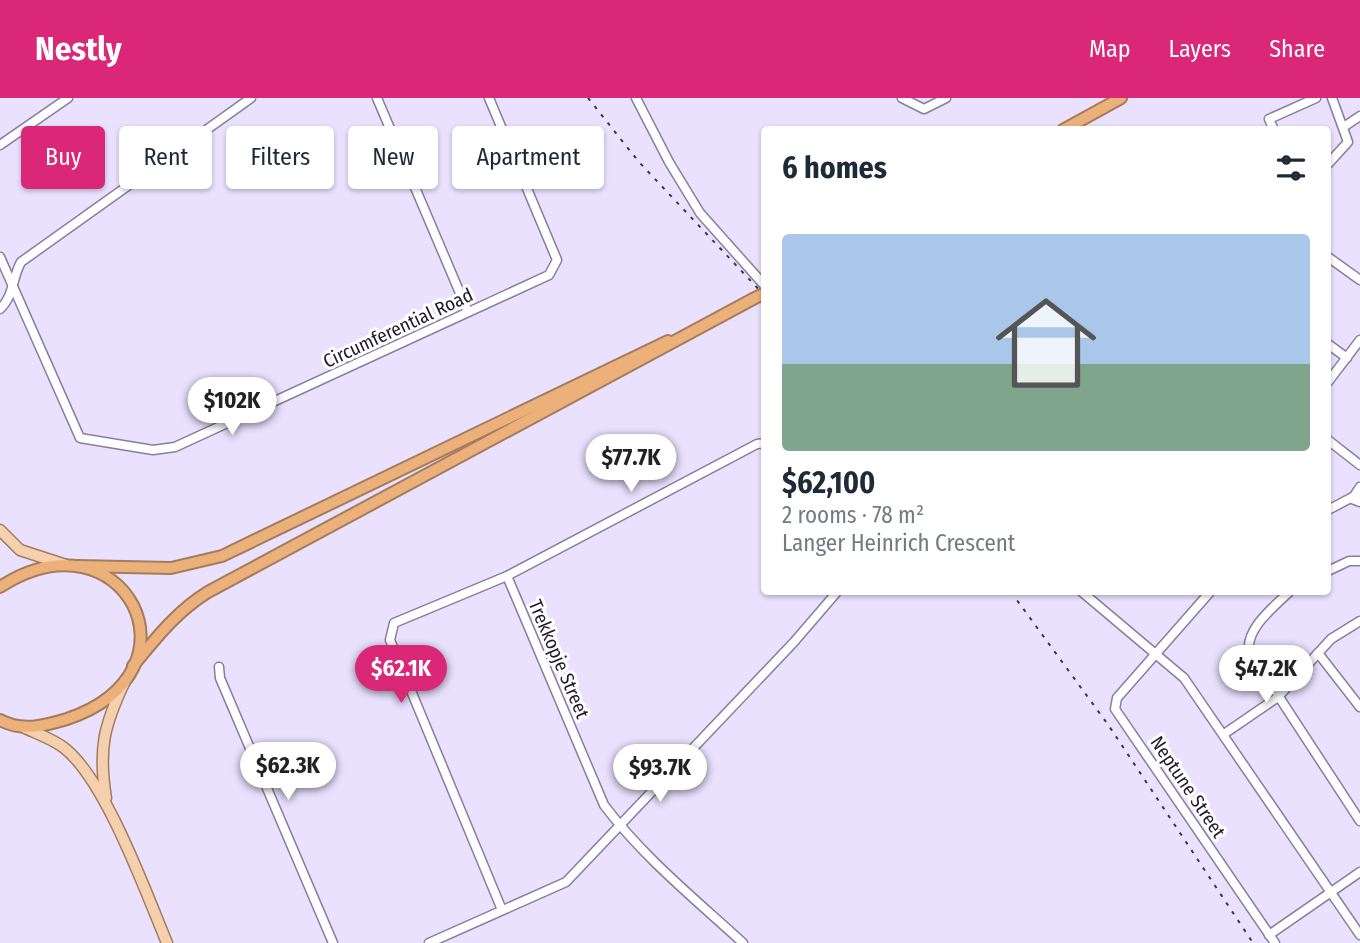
<!DOCTYPE html>
<meta charset="utf-8">
<style>
:root{--surface:#fff;--page:#f6f6f7;--text:#1f2937;--muted:#747a83;--accent:#db2777}
body{margin:0;font-family:"Fira Sans Condensed",sans-serif;background:var(--page);color:var(--text);height:100vh;display:flex;flex-direction:column;font-size:26px;white-space:nowrap}
*{box-sizing:border-box;margin:0}
p{font-size:23px;color:var(--muted)}
.icon{flex:none;width:38px;height:38px;fill:none;stroke:currentColor;stroke-width:2;stroke-linecap:round;stroke-linejoin:round}
.map{position:relative;flex:1;overflow:hidden}
.side{position:absolute;left:761px;top:28px;width:570px;height:469px;display:flex;flex-direction:column;background:var(--surface);border-radius:7px;box-shadow:0 2px 5px #0004}
.side>*{flex:none}
.guide{position:absolute;left:21px;top:28px;width:635px;height:63px;display:flex;gap:14px}
.price{position:absolute;translate:-50% -60px;padding:0 16px;border-radius:24px;background:#fff;color:#222;font-size:23px;line-height:46px;filter:drop-shadow(0 2px 4px #0008)}
.price::after{content:'';position:absolute;left:50%;top:42px;width:21px;height:16px;margin-left:-10px;background:inherit;clip-path:polygon(0 0,100% 0,50% 100%)}
.price.selected{background:var(--accent);color:#fff}
ul{padding:0;list-style:none}
li{display:grid;align-content:center;gap:14px;height:371px;padding:0 21px}
li span{display:grid;place-items:center;height:217px;border-radius:7px;color:#555}
li>.icon{margin-inline-start:auto}
span .icon{width:126px;height:126px;fill:#fffc;stroke-width:1}
li b{font-size:30px}
h2{display:flex;justify-content:space-between;align-items:center;height:84px;padding:0 21px;font-size:30px}
.chip{padding:0 24px;border-radius:7px;background:var(--surface);box-shadow:0 2px 5px #0004;font-size:24px;line-height:63px}
.chip.selected{background:var(--accent);color:#fff}
header{display:flex;align-items:center;gap:42px;box-sizing:border-box;height:98px;padding:0 35px;background:var(--accent);color:#fff}
header strong{font-size:33px}
nav{display:flex;gap:38px;margin-inline-start:auto;font-size:24px}
.map>svg:first-child{display:block}
.lines{fill:none;stroke-linecap:round;stroke-linejoin:round}
.minor-casing{stroke:#877e9e;stroke-width:11}
.major-casing{stroke:#a47c5d;stroke-width:13}
.highway-casing{stroke:#a47c5d;stroke-width:14}
.minor{stroke:#fff;stroke-width:8}
.major{stroke:#f4d0af;stroke-width:10}
.highway{stroke:#ecb17a;stroke-width:10}
.rail{stroke:#3c3746;stroke-width:2;stroke-dasharray:3.5 7;stroke-linecap:butt}
.highway-bridge-casing{stroke:#a47c5d;stroke-width:14;stroke-linecap:butt}
.highway-bridge{stroke:#ecb17a;stroke-width:10}
.labels{text-anchor:middle;dominant-baseline:central;stroke-width:6;stroke-linejoin:round;paint-order:stroke}
.street-label{font-size:19px;fill:#1f1b28;stroke:#fff}
</style>
<header>
<strong>Nestly</strong>
<nav><a>Map</a><a>Layers</a><a>Share</a></nav>
</header>
<div class="map">
<svg width="1360" height="845" viewBox="0 0 1360 845">
<rect width="100%" height="100%" fill="#e9e1fe"/>
<g class="lines">
<defs>
<g id="minor">
<polyline points="377,0 468,214"/>
<polyline points="636,0 669,64 700,115 765,188"/>
<polyline points="902,0 924,11 946,0"/>
<polyline points="1345,28 1360,18"/>
<polyline points="1274,32 1269,21 1316,0"/>
<polyline points="0,47 68,0"/>
<polyline points="1328,66 1348,44 1332,0"/>
<polyline points="0,159 80,340 153,352 175,349 549,177 557,162 489,0"/>
<polyline points="1328,159 1360,182"/>
<path d="M0,211C14,198 12,180 21,164L251,0"/>
<polyline points="1328,246 1347,260"/>
<polyline points="1328,284 1360,242"/>
<polyline points="1328,342 1360,367"/>
<polyline points="1360,389 1352,401 1360,404"/>
<polyline points="1328,412 1360,395"/>
<polyline points="1328,473 1349,463 1360,463"/>
<path d="M507,478L604,707C643,759 695,801 743,845"/>
<polyline points="1082,494 1184,580 1360,837"/>
<polyline points="1210,494 1117,600 1115,611 1275,845"/>
<path d="M1289,494C1274,509 1246,530 1249,553L1360,723"/>
<polyline points="1318,555 1360,609"/>
<polyline points="219,569 220,580 333,845"/>
<polyline points="1224,636 1278,599 1331,541 1360,523"/>
<polyline points="502,812 390,542 394,525 507,478 757,346 765,345"/>
<polyline points="1269,837 1360,774"/>
<polyline points="429,845 566,784 794,544 837,494"/>
</g>
<g id="major">
<polyline points="0,432 20,452 66,467"/>
<path d="M25,630C38,636 52,641 63,649C105,680 146,795 167,845"/>
<path d="M106,700C98,651 104,627 125,583"/>
</g>
<g id="highway">
<polyline points="1063,32 1121,0"/>
<polyline points="78,468 171,470 222,458 668,243"/>
<path d="M0,489C123,409 209,573 67,621C44,628 22,634 0,622"/>
<path d="M133,568C156,540 177,513 208,494L753,201"/>
</g>
</defs>
<!-- minor casing -->
<use href="#minor" class="minor-casing"/>
<!-- major casing -->
<use href="#major" class="major-casing"/>
<!-- highway casing -->
<use href="#highway" class="highway-casing"/>
<!-- minor -->
<use href="#minor" class="minor"/>
<!-- major -->
<use href="#major" class="major"/>
<!-- highway -->
<use href="#highway" class="highway"/>
<!-- rail -->
<g class="rail">
<polyline points="588,0 639,64 765,198"/>
<polyline points="1011,494 1109,628 1253,845"/>
</g>
<defs>
<polyline id="highway-bridge" points="753,201 765,195"/>
</defs>
<!-- highway-bridge casing -->
<use href="#highway-bridge" class="highway-bridge-casing"/>
<!-- highway-bridge -->
<use href="#highway-bridge" class="highway-bridge"/>
</g>
<g class="labels">
<!-- street labels -->
<g class="street-label">
<text transform="translate(398 230) rotate(-25)">Circumferential Road</text>
<text transform="translate(559 561) rotate(67)">Trekkopje Street</text>
<text transform="translate(1188 689) rotate(56)">Neptune Street</text>
</g>
</g>
</svg>
<b class="price" style="left:232px;top:339px">$102K</b>
<b class="price" style="left:631px;top:396px">$77.7K</b>
<b class="price selected" style="left:401px;top:607px">$62.1K</b>
<b class="price" style="left:1266px;top:607px">$47.2K</b>
<b class="price" style="left:288px;top:704px">$62.3K</b>
<b class="price" style="left:660px;top:706px">$93.7K</b>
<div class="guide">
<a class="chip selected">Buy</a>
<a class="chip">Rent</a>
<a class="chip">Filters</a>
<a class="chip">New</a>
<a class="chip">Apartment</a>
</div>
<section class="side">
<h2>6 homes<svg class="icon" aria-label="filters" viewBox="0 0 24 24"><path d="M4 7h16M4 17h16"/><circle cx="9" cy="7" r="2"/><circle cx="15" cy="17" r="2"/></svg></h2>
<ul>
<li><span style="background:linear-gradient(#a9c7e8 60%,#7fa58c 0)"><svg class="icon" aria-label="home" viewBox="0 0 24 24"><path d="M3 11l9-7 9 7M6 9v11h12V9"/></svg></span><div><b>$62,100</b><p>2 rooms · 78 m²</p><p>Langer Heinrich Crescent</p></div></li>
</ul>
</section>
</div>
